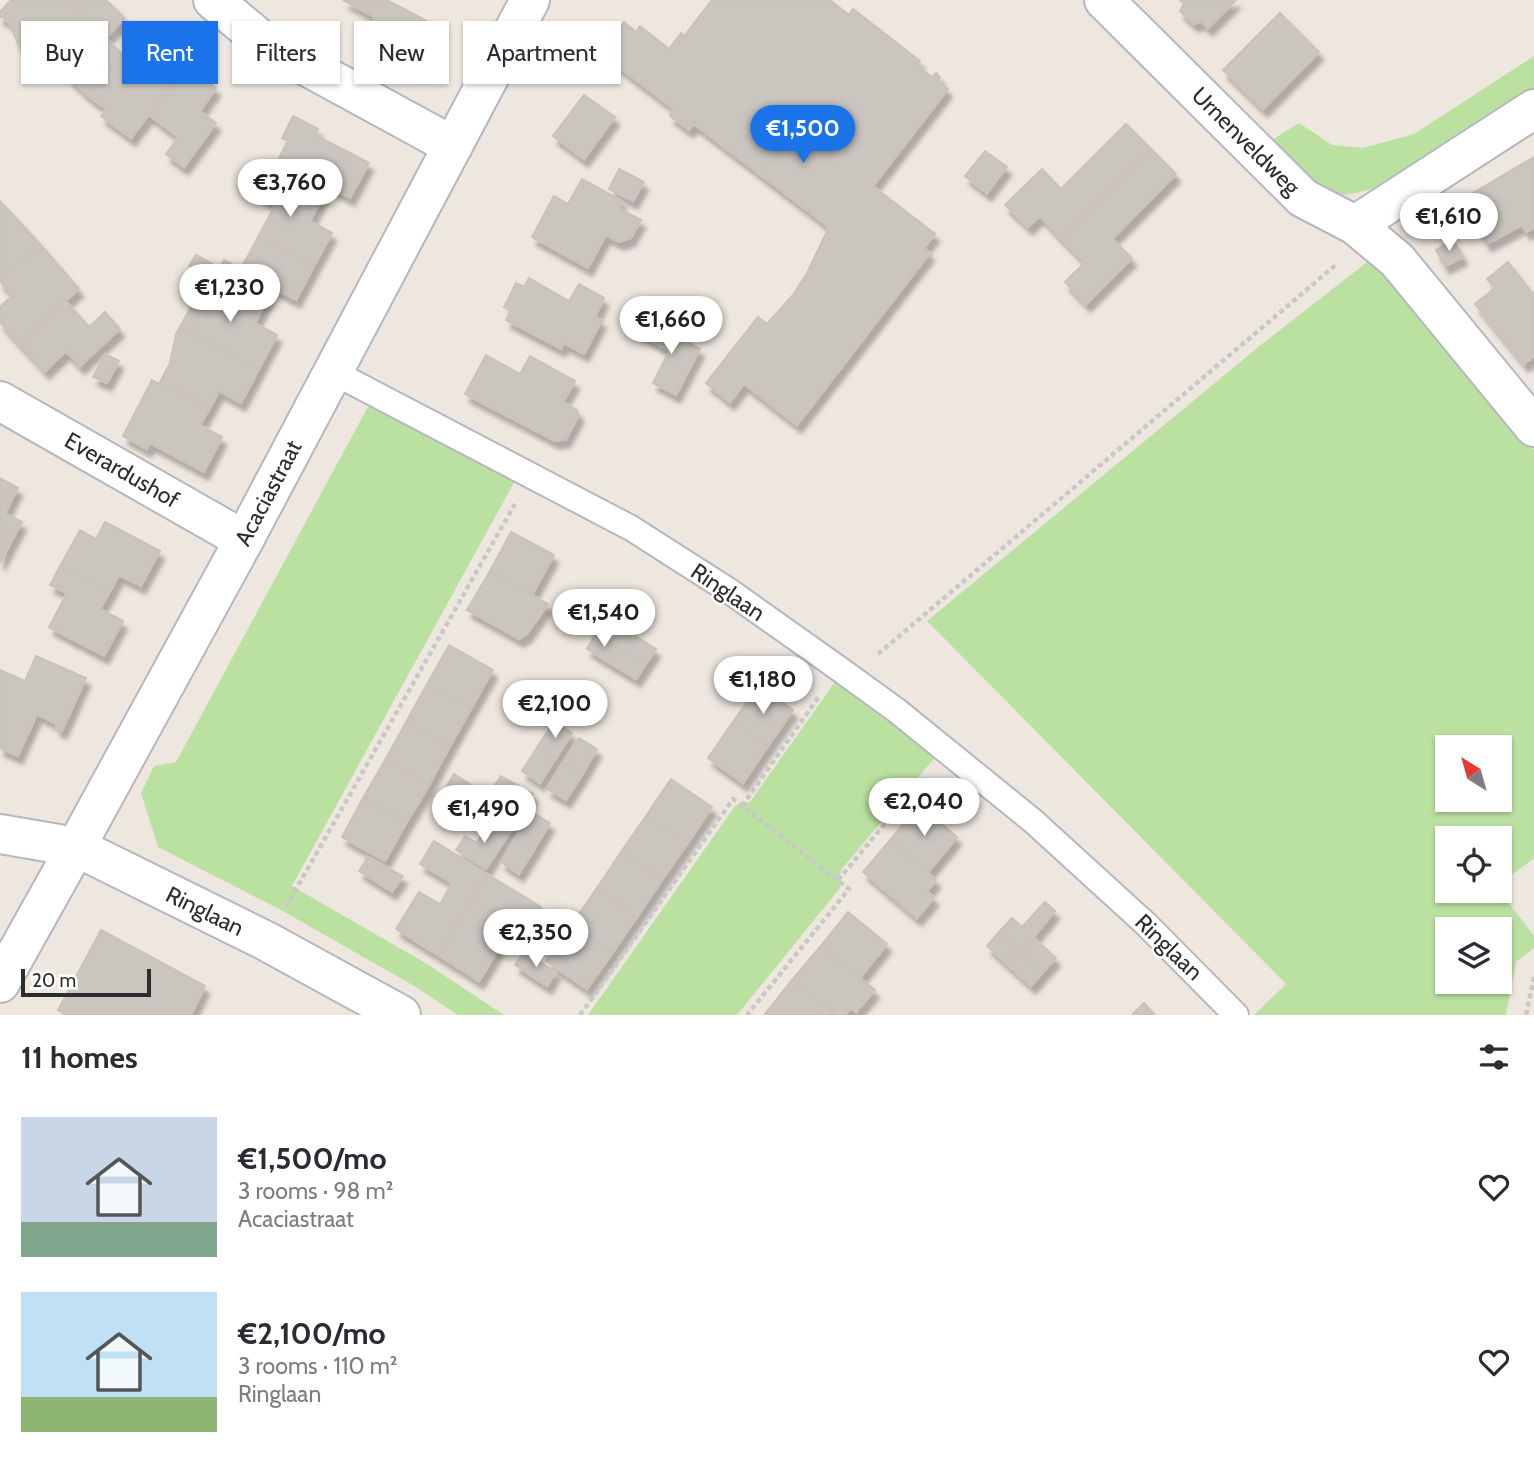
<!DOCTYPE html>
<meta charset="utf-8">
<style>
:root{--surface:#fff;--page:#f2f2f3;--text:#2b2b33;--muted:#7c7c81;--accent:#1a73e8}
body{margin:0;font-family:Cabin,sans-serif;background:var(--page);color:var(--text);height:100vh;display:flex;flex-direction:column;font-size:26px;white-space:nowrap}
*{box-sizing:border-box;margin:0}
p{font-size:23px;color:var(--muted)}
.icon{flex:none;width:38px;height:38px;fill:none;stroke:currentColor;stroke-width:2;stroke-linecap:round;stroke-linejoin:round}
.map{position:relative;height:1015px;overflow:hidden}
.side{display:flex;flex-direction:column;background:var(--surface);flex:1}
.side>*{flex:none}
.hud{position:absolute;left:21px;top:21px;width:700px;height:63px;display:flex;gap:14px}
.needle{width:46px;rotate:323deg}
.buttons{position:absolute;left:1435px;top:735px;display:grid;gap:14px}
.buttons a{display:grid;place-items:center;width:77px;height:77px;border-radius:0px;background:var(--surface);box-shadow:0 2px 5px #0004;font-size:35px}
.scale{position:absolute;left:21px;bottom:18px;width:130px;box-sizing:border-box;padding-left:7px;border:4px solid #2d2d2d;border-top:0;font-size:19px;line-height:24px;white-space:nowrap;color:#2d2d2d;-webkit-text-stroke:5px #fff;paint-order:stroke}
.price{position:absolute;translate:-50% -60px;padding:0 16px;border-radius:24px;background:#fff;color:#222;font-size:23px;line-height:46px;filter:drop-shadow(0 2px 4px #0008)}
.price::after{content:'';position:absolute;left:50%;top:42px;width:21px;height:16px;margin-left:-10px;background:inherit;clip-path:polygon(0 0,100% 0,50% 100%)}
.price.selected{background:var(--accent);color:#fff}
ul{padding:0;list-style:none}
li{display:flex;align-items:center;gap:21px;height:175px;padding:0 21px}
li span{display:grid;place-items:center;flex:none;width:196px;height:140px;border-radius:0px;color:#555}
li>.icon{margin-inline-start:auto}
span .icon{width:84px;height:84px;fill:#fffc;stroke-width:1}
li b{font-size:30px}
h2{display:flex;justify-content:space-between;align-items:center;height:84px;padding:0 21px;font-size:30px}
.pill{padding:0 24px;border-radius:0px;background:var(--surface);box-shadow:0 2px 5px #0004;font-size:24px;line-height:63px}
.pill.selected{background:var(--accent);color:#fff}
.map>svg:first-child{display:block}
.green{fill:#bbe1a0;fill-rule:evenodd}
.building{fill:#cac5bf;stroke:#c9c3ba;stroke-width:2;filter:url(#shadow)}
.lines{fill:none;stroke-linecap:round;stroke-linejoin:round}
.lane-casing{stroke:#b4b7c0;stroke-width:28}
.street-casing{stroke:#b4b7c0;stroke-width:42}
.secondary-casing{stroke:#b4b7c0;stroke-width:42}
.path{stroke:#c8c8c8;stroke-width:4.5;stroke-dasharray:5 3.5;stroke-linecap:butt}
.lane{stroke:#fff;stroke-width:24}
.street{stroke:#fff;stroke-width:38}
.secondary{stroke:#fff;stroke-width:38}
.labels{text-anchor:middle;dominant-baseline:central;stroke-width:5;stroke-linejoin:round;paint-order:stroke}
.street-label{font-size:23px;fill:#2d2d2d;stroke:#fff}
</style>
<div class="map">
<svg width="1534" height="1015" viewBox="0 0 1534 1015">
<defs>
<filter id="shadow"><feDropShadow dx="4.5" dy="8" stdDeviation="2" flood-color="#0004"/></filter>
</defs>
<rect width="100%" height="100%" fill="#eee7e0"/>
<!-- green -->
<g class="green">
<path d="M1534,56V97C1493,122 1374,208 1329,193C1304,185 1284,161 1265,144L1299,123L1332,145L1363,148L1414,134Z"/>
<path d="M1371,259L1534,450V858L1500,884V838H1447V891H1500L1534,936V948L1516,962L1506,1015H1254L1286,984L927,621L1262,344ZM1447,747H1500V800H1447ZM1447,929H1500V982H1447Z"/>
<polygon points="370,403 516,479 292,886 427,964 504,1015 458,1015 414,986 279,909 158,847 141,793 154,766 176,762"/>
<polygon points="837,679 937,755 841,870 840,888 737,1015 588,1015 735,806 750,802"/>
</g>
<!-- building -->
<g class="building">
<polygon points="11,0 89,0 40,51 32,51 18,43 14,35 14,28 2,16 0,18 0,12"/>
<polygon points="89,0 106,0 125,18 106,38 121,53 87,95 68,77 82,62 55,37"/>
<polygon points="343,0 387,0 442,29 420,73 362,42 375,17"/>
<polygon points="712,0 830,0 849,15 853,9 920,61 916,65 932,77 936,73 940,77 938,81 948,89 873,186 935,234 924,248 930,253 797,425 744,384 730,402 706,383 758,317 767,324 793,295 807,273 829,227 694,124 689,130 670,116 674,109 612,62 614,60 602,50 624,22 636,32 640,26 669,49 681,33 684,36"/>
<polygon points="1180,0 1236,0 1208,28 1201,21 1194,24 1180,11 1184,4"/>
<polygon points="1280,13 1319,52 1263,109 1223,70"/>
<polygon points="155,43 186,66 131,138 101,116 106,109 87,95 121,53 138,65"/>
<polygon points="186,66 216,88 200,111 216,123 184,167 166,154 178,137 149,115"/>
<polygon points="584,95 615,117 584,159 553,136"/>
<polygon points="293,116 318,129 315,135 369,163 350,198 328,186 319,204 269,177 288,141 282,138"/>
<polygon points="1126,124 1151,149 1061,238 1040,216 1028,227 1005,205 1042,169 1061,189"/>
<polygon points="1151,149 1176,174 1112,239 1132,258 1086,304 1065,282 1085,262 1061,238"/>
<polygon points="985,151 1007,167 987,193 965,176"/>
<polygon points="1534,157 1534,228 1526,232 1522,225 1487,244 1461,200"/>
<polygon points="251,167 319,204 310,221 332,233 314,266 258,237 275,205 259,196 261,192 243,180"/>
<polygon points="619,169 644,182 633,201 609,189"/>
<polygon points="582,179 622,201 618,208 641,220 631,238 619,242 606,235 588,268 532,237 554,196 568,204"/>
<polygon points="0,201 40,244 0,281"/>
<polygon points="258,237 314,266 296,300 273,288 264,306 189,266 196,255 220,268 224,260 241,269"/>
<polygon points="1453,240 1463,257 1445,266 1436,250"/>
<polygon points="40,244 79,289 19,343 0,322 0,307 13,295 0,281"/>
<polygon points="1508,262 1534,295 1534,356 1524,364 1475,304 1495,288 1487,279"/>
<polygon points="529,278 569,301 579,284 604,298 595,317 602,320 584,354 564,343 561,349 506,320 511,311 504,307 516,283 524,287"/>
<polygon points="214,279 264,306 255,323 277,335 259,369 180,327 199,292 205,296"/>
<polygon points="65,300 89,327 105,312 120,329 80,366 66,351 45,371 19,343"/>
<polygon points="645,318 700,349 676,395 653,383 669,351 637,332"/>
<polygon points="180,327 259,369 241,403 219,391 210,408 160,382 170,363 176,334"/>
<polygon points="105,354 119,361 107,383 93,377"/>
<polygon points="486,355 520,374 530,356 575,381 563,402 577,410 579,415 566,439 555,441 465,394"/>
<polygon points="152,380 159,384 160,382 210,408 200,425 222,437 204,472 150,443 147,449 123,436"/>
<polygon points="0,478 18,488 5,513 22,522 0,563"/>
<polygon points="105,522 160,551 141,586 119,575 110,592 60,566 80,530 96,539"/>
<polygon points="511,532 554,555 532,595 490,571"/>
<polygon points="60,566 110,592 100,609 123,621 104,656 49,627 67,593 50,585"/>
<polygon points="490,571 548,604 527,634 519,639 467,610"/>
<polygon points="606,618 631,633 621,649 596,633"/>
<polygon points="596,633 621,649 611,664 587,649"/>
<polygon points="631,633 656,649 646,664 621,649"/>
<polygon points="449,645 493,670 471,709 427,684"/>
<polygon points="621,649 646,664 636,679 611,664"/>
<polygon points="36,656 86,678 62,731 56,728 57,724 37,714 18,756 0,748 0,670 25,681"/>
<polygon points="427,684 471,709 450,746 406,722"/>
<polygon points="758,686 793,710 768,746 733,722"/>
<polygon points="554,721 572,733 556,758 538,746"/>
<polygon points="406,722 450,746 429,785 385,760"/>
<polygon points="733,722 768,746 743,783 708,758"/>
<polygon points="579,738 597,749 582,775 563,763"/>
<polygon points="538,746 556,758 540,783 522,771"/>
<polygon points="385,760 429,785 407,822 363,798"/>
<polygon points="563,763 582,775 566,800 547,789"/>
<polygon points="454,774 500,803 492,817 445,789"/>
<polygon points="501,776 533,794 510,832 491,821 508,794 495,785"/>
<polygon points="671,779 712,807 687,844 646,816"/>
<polygon points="363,798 407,822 385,861 342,837"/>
<polygon points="919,805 957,837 929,871 891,839"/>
<polygon points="532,812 550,823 535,848 516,837"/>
<polygon points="646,816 687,844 662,880 621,852"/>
<polygon points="491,821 510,832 486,869 456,850 465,836 477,843"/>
<polygon points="516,837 535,848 519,874 501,862"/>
<polygon points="891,839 936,880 927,891 934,898 917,918 863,872"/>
<polygon points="434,841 487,874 438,955 396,929 419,892 440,904 452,883 420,864"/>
<polygon points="621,852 662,880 637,917 597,888"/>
<polygon points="368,857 403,876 392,892 359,871"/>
<polygon points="487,874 541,907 528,929 495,909 483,931 502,943 479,981 438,955"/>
<polygon points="597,888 637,917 613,952 572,924"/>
<polygon points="1045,902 1055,911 1021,952 999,932 1012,918 1022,927"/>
<polygon points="848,912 887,944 859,979 820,947"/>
<polygon points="572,924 613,952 587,989 546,961"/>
<polygon points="101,930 205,986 191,1015 67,1015 58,1010"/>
<polygon points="999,932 1021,952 1009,966 987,946"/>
<polygon points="1034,938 1056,958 1043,972 1021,952"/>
<polygon points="820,947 875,990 856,1012 851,1008 845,1015 836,1015 792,980"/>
<polygon points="524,952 556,972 547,986 515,965"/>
<polygon points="1021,952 1043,972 1031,986 1009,966"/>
<polygon points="792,980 831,1012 828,1015 765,1014"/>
<polygon points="1144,1003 1155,1015 1132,1015"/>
</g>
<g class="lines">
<defs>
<polyline id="lane" points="333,372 631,528 728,590 838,668 896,710 1033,821 1147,925 1236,1015"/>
<g id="street">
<polyline points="213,0 266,44 453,146"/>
<polyline points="1104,0 1303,198 1355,225 1397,260 1534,427"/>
<polyline points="1355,225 1534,109"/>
<polyline points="0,401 244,540"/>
<polyline points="0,983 76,847"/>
</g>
<g id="secondary">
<polyline points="0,834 76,847 266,941 401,1015"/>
<polyline points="76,847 244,540 530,0"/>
</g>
</defs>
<!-- lane casing -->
<use href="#lane" class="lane-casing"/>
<!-- street casing -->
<use href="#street" class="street-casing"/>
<!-- secondary casing -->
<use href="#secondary" class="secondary-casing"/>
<!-- path -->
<g class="path">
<polyline points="878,654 1338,263"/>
<polyline points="742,806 820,695"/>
<polyline points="838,880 925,776"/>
<polyline points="286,907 515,504"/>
<polyline points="580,1015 733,799 849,889 747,1015"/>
<polyline points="1526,1015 1534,977"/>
</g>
<!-- lane -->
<use href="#lane" class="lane"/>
<!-- street -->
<use href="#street" class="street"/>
<!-- secondary -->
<use href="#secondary" class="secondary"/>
</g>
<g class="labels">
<!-- street labels -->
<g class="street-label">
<text transform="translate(1246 141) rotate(45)">Urnenveldweg</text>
<text transform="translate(122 470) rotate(30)">Everardushof</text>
<text transform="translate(268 493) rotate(-62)">Acaciastraat</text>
<text transform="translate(728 592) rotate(34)">Ringlaan</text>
<text transform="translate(205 911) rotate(26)">Ringlaan</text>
<text transform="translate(1169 947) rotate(44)">Ringlaan</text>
</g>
</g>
</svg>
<div class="buttons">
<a><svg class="needle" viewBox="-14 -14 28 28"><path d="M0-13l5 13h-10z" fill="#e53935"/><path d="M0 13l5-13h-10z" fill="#7c7c81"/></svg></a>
<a><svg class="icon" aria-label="locate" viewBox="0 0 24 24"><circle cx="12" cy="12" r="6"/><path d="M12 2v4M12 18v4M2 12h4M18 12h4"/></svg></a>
<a><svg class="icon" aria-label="layers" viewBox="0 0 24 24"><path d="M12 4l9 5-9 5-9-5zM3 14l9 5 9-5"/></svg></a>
</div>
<div class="scale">20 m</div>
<b class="price selected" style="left:803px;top:165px">€1,500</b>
<b class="price" style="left:290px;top:219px">€3,760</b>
<b class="price" style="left:1449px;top:253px">€1,610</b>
<b class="price" style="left:230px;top:324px">€1,230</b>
<b class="price" style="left:671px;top:356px">€1,660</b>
<b class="price" style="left:604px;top:649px">€1,540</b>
<b class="price" style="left:763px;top:716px">€1,180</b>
<b class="price" style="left:555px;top:740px">€2,100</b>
<b class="price" style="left:924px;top:838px">€2,040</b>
<b class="price" style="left:484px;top:845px">€1,490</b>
<b class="price" style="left:536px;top:969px">€2,350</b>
<div class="hud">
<a class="pill">Buy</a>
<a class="pill selected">Rent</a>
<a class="pill">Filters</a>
<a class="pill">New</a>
<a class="pill">Apartment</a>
</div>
</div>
<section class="side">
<h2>11 homes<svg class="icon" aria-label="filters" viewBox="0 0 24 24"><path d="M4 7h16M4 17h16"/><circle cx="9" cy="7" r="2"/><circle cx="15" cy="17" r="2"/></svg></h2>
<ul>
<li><span style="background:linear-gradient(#c9d6e8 75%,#7fa58c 0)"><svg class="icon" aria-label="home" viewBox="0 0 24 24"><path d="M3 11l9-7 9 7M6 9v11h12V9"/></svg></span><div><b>€1,500/mo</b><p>3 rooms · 98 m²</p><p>Acaciastraat</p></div><svg class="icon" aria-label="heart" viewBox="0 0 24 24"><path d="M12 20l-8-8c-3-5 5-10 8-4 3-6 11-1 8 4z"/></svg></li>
<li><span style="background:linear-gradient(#bfe0f5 75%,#8fb573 0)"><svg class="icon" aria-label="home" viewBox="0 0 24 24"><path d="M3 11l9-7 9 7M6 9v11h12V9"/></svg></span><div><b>€2,100/mo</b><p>3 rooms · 110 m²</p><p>Ringlaan</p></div><svg class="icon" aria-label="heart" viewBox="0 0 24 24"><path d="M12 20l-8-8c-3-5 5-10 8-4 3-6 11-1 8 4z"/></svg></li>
</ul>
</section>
